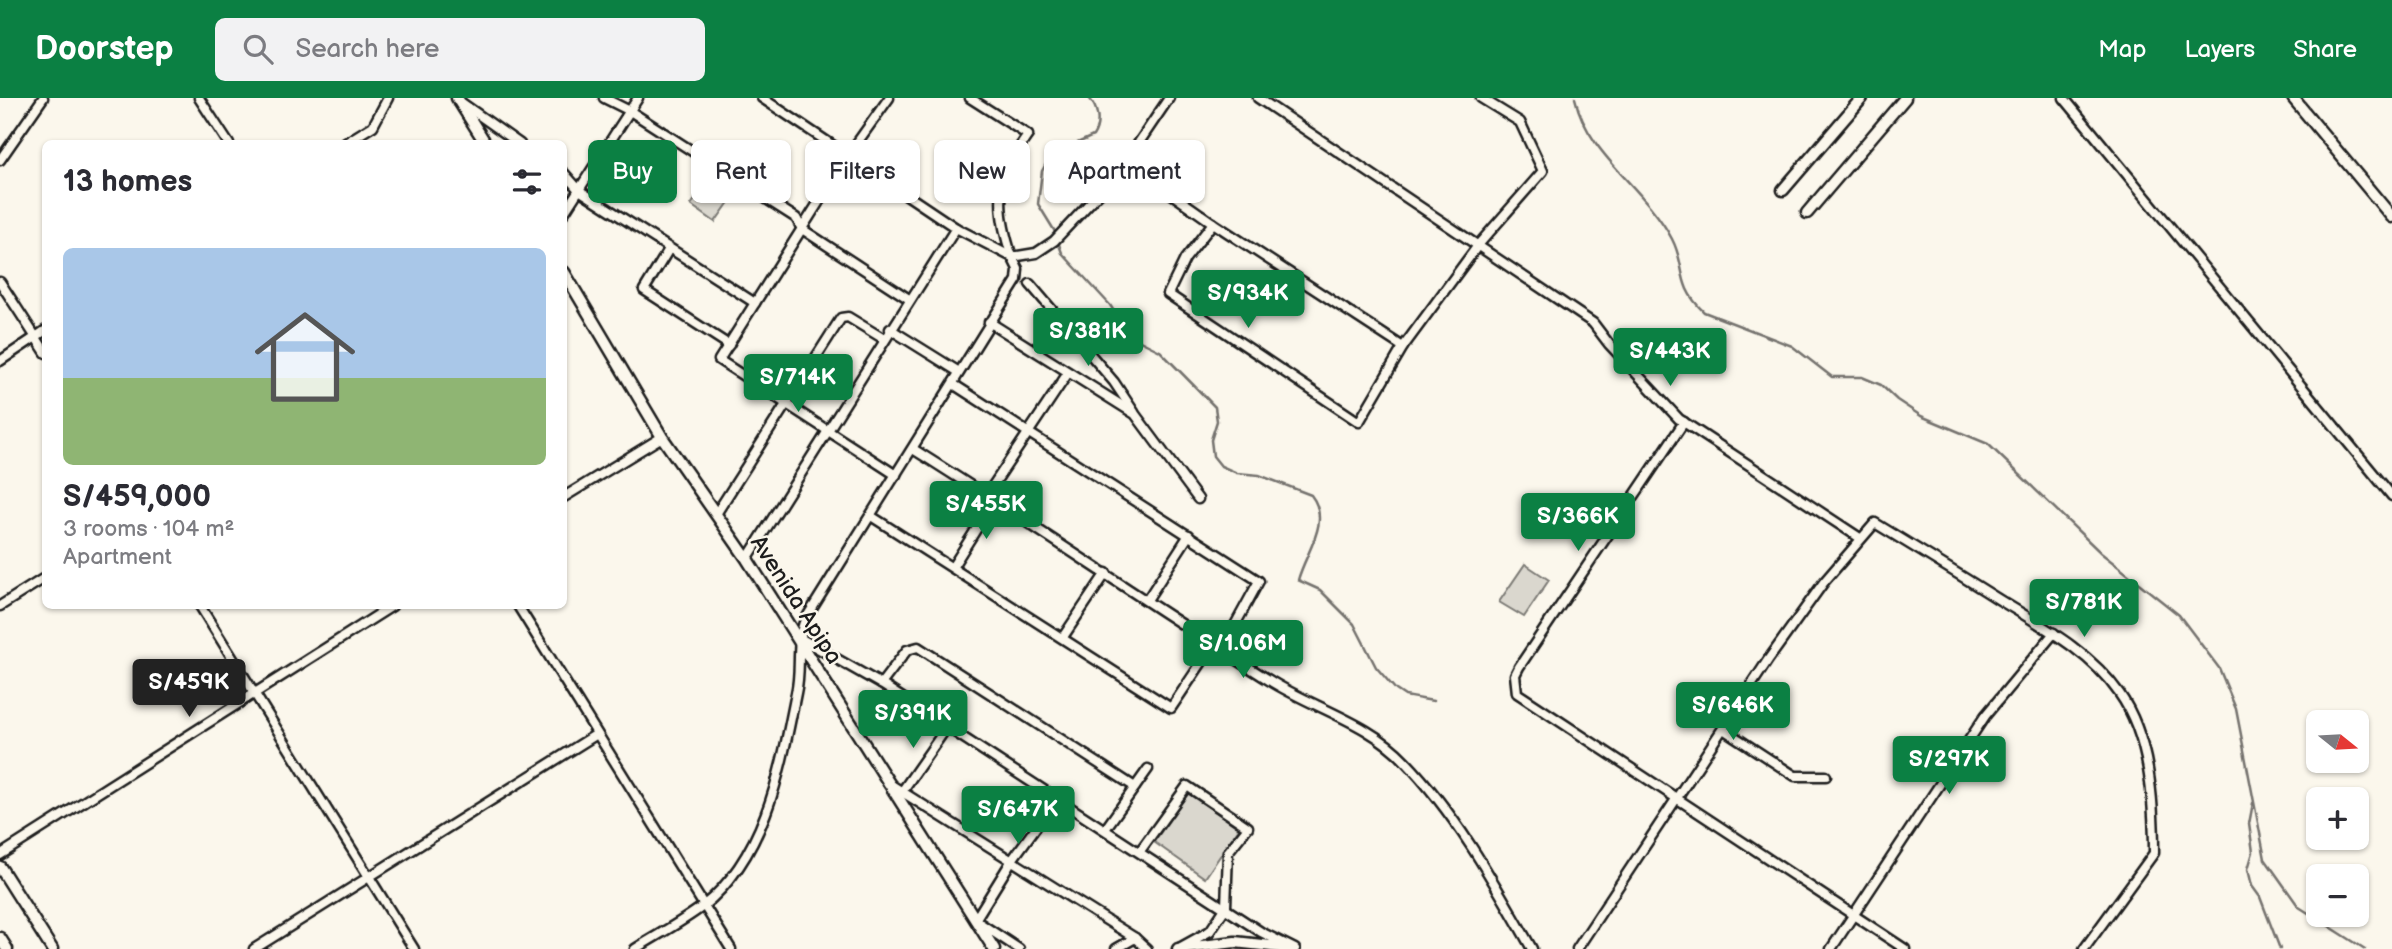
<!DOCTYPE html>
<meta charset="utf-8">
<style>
:root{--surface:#fff;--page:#f2f2f3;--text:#2b2b33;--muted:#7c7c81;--line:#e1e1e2;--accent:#0b8043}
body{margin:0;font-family:"Balsamiq Sans",sans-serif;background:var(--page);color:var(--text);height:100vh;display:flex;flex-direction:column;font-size:26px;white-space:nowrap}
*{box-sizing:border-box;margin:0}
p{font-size:23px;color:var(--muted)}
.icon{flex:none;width:38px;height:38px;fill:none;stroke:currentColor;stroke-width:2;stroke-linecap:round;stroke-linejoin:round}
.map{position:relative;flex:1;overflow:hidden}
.side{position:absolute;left:42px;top:42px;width:525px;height:469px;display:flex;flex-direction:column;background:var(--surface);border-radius:10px;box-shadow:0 2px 5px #0004}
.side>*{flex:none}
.top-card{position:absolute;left:588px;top:42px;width:665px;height:63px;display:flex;gap:14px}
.needle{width:46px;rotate:108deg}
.fabs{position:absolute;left:2306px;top:612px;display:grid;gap:14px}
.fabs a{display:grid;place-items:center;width:63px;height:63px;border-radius:10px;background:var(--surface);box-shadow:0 2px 5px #0004;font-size:35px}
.price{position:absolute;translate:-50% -60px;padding:0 16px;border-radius:7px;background:var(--accent);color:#fff;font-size:23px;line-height:46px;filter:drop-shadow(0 2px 4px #0008)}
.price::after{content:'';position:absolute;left:50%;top:42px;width:21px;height:16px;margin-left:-10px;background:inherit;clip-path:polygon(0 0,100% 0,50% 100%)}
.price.current{background:#222;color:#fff}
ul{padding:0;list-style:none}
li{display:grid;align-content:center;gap:14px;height:371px;padding:0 21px}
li+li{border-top:2px solid var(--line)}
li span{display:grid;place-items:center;height:217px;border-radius:10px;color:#555}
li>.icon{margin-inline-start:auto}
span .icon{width:126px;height:126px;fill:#fffc;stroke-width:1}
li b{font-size:30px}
h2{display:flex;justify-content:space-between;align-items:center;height:84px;padding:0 21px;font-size:30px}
.chip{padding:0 24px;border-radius:10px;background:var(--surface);box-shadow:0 2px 5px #0004;font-size:24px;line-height:63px}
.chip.current{background:var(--accent);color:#fff}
header{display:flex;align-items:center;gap:42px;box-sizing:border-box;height:98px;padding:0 35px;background:var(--accent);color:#fff}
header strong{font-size:33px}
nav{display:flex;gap:38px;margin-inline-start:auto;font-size:24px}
.search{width:490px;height:63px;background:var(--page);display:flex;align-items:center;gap:18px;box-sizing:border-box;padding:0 24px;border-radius:10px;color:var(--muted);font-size:26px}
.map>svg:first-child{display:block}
.green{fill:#dad7ce;stroke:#7b7a75;stroke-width:2}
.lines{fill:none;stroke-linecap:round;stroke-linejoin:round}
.stream{stroke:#74726e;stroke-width:2.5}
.minor-casing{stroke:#1c1c1c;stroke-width:13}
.tertiary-casing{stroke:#1c1c1c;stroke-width:15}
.minor{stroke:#fbf7ec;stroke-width:8}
.tertiary{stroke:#fbf7ec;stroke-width:10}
.labels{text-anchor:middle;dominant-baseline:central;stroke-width:5;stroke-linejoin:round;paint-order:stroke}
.street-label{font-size:23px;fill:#1c1c1c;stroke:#fbf7ec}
</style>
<header>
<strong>Doorstep</strong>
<div class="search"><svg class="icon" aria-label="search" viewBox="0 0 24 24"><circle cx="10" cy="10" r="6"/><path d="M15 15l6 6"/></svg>Search here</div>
<nav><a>Map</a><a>Layers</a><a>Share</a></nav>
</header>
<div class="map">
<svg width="2392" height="851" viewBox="0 0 2392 851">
<rect width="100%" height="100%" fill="#fbf7ec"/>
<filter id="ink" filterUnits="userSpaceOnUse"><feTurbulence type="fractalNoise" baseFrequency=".0143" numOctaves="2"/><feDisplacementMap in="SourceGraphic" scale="14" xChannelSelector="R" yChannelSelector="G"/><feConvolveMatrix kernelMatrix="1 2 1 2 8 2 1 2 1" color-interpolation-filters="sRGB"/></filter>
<g filter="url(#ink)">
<!-- green -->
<g class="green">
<polygon points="714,74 739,90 715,124 691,107"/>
<polygon points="1525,466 1549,482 1524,519 1499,504"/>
<polygon points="1188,695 1239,730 1205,780 1154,744"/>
</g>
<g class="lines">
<!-- stream -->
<g class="stream">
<path d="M1089,0C1098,10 1101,26 1093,38L1051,57L1042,73L1038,106L1054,132L1062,155L1110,207L1124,229L1136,241L1160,253L1215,309L1217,323L1211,342L1213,358L1221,368L1237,375L1259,377L1311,397C1332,424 1306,453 1298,482L1320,492L1354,526L1376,569L1396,592L1405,598L1433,603"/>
<path d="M1575,0C1588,58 1645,89 1672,141C1687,170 1675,186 1704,214L1792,248L1832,279H1862L1881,287L1897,302L1921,318L1988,346L2101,455L2179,517L2219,570L2236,611L2265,761L2299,809L2365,851"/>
<polyline points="2253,705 2249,726 2253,754 2248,771 2252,788 2260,799 2280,851"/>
</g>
<defs>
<g id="minor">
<polyline points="199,0 229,46"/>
<polyline points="604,0 630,13 796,120 802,131 909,201"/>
<polyline points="889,0 849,56 719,262 896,377"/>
<path d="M970,0L1028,37C996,81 995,108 1012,159L1036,155L1054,143L1119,74L1169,0"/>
<polyline points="1258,0 1593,225 1609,246 1679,321 1860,440"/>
<polyline points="2064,0 2392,398"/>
<polyline points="462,5 520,46"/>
<polyline points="344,46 373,28 388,0"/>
<polyline points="0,62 43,0"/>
<polyline points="1126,64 1213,125 1403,249"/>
<polyline points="564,75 579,92 755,205"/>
<polyline points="564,115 638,0"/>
<polyline points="1213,125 1185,161 1168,196 1359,324 1403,249 1479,146 1543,73 1520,24 1481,0"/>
<polyline points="669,151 644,192 729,247"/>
<polyline points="0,184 46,255"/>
<polyline points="1030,186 1114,284 1134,314"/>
<polyline points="989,224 1135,316 1198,401"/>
<polyline points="890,231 959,274"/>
<polyline points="0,263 46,232"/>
<polyline points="1684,324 1519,569 1515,577 1517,595 1905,851"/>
<path d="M913,351C1033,426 1149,507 1269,582C1313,610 1369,624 1405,663C1457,717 1495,786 1532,851"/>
<polyline points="986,398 1068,275"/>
<polyline points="564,399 662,339"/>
<polyline points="716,416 841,220 848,219 884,241"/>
<polyline points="871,418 1171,610 1214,546 1235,527 1259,483 953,286"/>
<polyline points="747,461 956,130"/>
<polyline points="953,468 994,403"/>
<polyline points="1147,502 1189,437"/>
<polyline points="0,508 46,479"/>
<polyline points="200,508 414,851"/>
<polyline points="518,508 731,851"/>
<polyline points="798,539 881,586 1261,834 1295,851"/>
<polyline points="1063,539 1106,475"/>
<polyline points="881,586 907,552 918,549 1135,689"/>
<polyline points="1723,631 1795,678 1826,678"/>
<polyline points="888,685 1135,840 1147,851"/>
<polyline points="903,692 947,629"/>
<polyline points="1106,730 1148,671"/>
<polyline points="1140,753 1187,688 1248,729 1228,754 1226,809 1210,833 1181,849"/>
<polyline points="0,757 392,508"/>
<polyline points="254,851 597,636"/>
<path d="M635,851C657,837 682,824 703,808C766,758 781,670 796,595C802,570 795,546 805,522L1017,182L1018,171L1012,159L956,130L762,0"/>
<polyline points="1019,851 975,822 1012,762 1058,699"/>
<polyline points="1116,851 1135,840"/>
<path d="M1577,851L1768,562L1824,484L1875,425C1916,450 1957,475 1998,501C2040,527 2090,553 2119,595C2150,638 2154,704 2154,755L2084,851"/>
<polyline points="1831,851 1985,618 2054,535"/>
</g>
<g id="tertiary">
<polyline points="457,0 486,46"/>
<polyline points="2293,0 2392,119"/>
<polyline points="1783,92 1862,0"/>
<polyline points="1807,115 1905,0"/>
<polyline points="564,174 662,339 747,461 994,851"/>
<polyline points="0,769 52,851"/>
<polyline points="0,840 7,851"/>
<polyline points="1178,851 1235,844 1289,850"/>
</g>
</defs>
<!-- minor casing -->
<use href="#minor" class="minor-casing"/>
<!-- tertiary casing -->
<use href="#tertiary" class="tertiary-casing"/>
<!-- minor -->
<use href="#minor" class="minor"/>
<!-- tertiary -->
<use href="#tertiary" class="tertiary"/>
</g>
</g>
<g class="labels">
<!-- street labels -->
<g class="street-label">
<text transform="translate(796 502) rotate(57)">Avenida Apipa</text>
</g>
</g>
</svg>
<div class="fabs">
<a><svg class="needle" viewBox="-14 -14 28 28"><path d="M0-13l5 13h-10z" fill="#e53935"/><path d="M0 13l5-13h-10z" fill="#7c7c81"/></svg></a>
<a>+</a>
<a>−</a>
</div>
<b class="price" style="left:1248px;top:232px">S/934K</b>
<b class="price" style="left:1088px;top:270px">S/381K</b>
<b class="price" style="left:1670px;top:290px">S/443K</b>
<b class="price" style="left:798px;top:316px">S/714K</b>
<b class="price" style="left:986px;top:443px">S/455K</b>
<b class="price" style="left:1578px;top:455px">S/366K</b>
<b class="price" style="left:2084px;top:541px">S/781K</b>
<b class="price" style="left:1243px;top:582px">S/1.06M</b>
<b class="price current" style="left:189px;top:621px">S/459K</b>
<b class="price" style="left:1733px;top:644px">S/646K</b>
<b class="price" style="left:913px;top:652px">S/391K</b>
<b class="price" style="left:1949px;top:698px">S/297K</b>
<b class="price" style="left:1018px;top:748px">S/647K</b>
<div class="top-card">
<a class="chip current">Buy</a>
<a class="chip">Rent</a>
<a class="chip">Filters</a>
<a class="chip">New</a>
<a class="chip">Apartment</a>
</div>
<section class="side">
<h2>13 homes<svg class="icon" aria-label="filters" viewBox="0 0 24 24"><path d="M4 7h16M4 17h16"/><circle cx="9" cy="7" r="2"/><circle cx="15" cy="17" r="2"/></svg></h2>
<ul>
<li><span style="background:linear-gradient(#a9c7e8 60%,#8fb573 0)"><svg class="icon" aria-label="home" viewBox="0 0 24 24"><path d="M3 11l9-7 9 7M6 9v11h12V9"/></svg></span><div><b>S/459,000</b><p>3 rooms · 104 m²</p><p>Apartment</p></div></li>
</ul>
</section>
</div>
